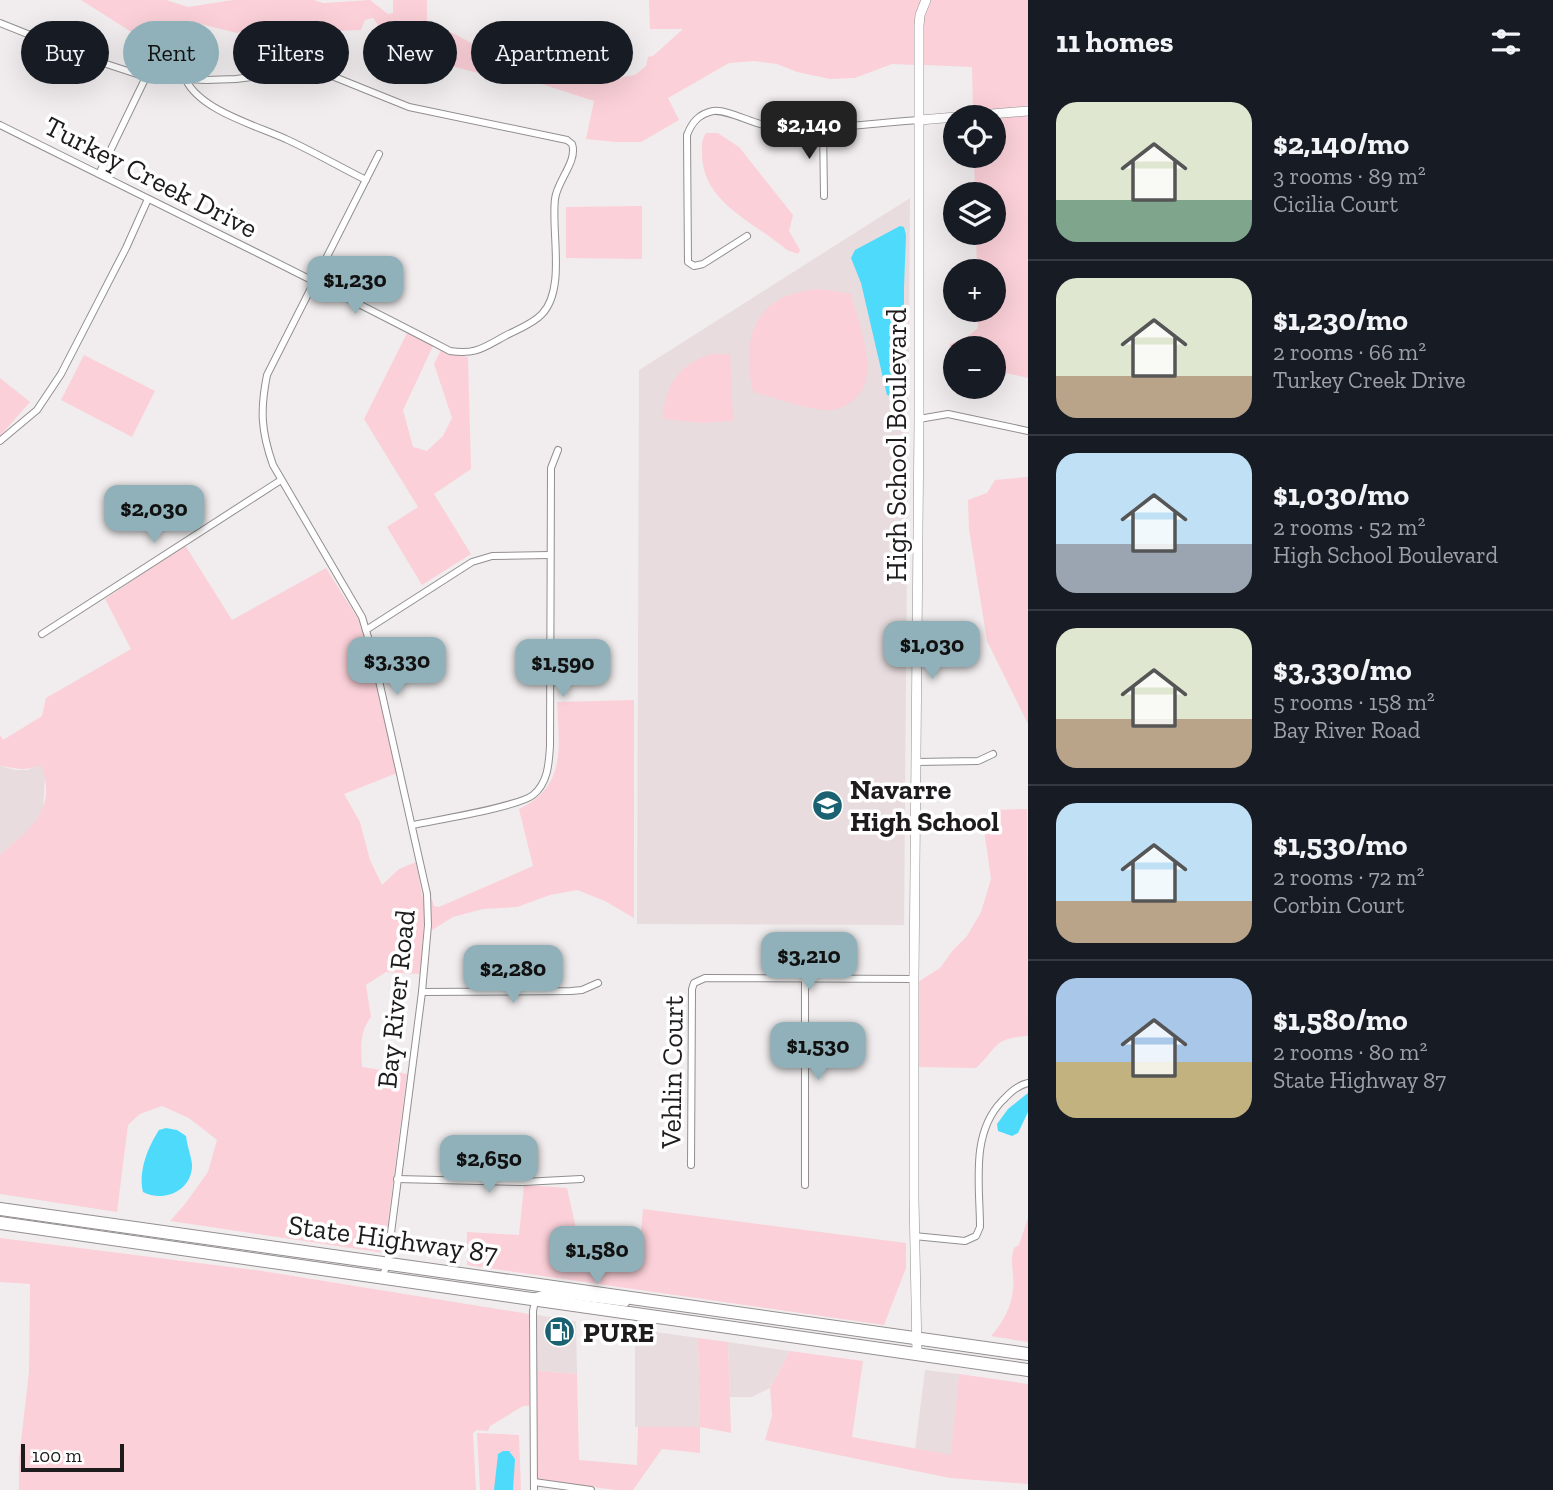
<!DOCTYPE html>
<meta charset="utf-8">
<style>
:root{--surface:#171b24;--page:#242831;--text:#f1f3f6;--muted:#9ea1a6;--line:#363941;--accent:#90b1ba}
body{margin:0;font-family:"Zilla Slab",serif;background:var(--page);color:var(--text);height:100vh;display:flex;flex-direction:column;font-size:26px;white-space:nowrap}
*{box-sizing:border-box;margin:0}
p{font-size:23px;color:var(--muted)}
.icon{flex:none;width:38px;height:38px;fill:none;stroke:currentColor;stroke-width:2;stroke-linecap:round;stroke-linejoin:round}
.map{position:relative;flex:1;overflow:hidden}
.side{display:flex;flex-direction:column;background:var(--surface);width:525px}
.side>*{flex:none}
.guide{position:absolute;left:21px;top:21px;width:665px;height:63px;display:flex;gap:14px}
.tools{position:absolute;left:943px;top:105px;display:grid;gap:14px}
.tools a{display:grid;place-items:center;width:63px;height:63px;border-radius:50%;background:var(--surface);box-shadow:0 7px 28px #0002;font-size:35px}
.scale{position:absolute;left:21px;bottom:18px;width:103px;box-sizing:border-box;padding-left:7px;border:4px solid #1d1b1c;border-top:0;font-size:19px;line-height:24px;white-space:nowrap;color:#1d1b1c;-webkit-text-stroke:5px #fff;paint-order:stroke}
.price{position:absolute;translate:-50% -60px;padding:0 16px;border-radius:14px;background:var(--accent);color:#111;font-size:23px;line-height:46px;filter:drop-shadow(0 2px 4px #0008)}
.price::after{content:'';position:absolute;left:50%;top:42px;width:21px;height:16px;margin-left:-10px;background:inherit;clip-path:polygon(0 0,100% 0,50% 100%)}
.price.on{background:#222;color:#fff}
ul{padding:0;list-style:none}
li{display:flex;align-items:center;gap:21px;height:175px;padding:0 28px}
li+li{border-top:2px solid var(--line)}
li span{display:grid;place-items:center;flex:none;width:196px;height:140px;border-radius:21px;color:#555}
li>.icon{margin-inline-start:auto}
span .icon{width:84px;height:84px;fill:#fffc;stroke-width:1}
li b{font-size:30px}
h2{display:flex;justify-content:space-between;align-items:center;height:84px;padding:0 28px;font-size:30px}
.pill{padding:0 24px;border-radius:32px;background:var(--surface);box-shadow:0 7px 28px #0002;font-size:24px;line-height:63px}
.pill.on{background:var(--accent);color:#111}
main{display:flex;flex:1;min-height:0}
.map>svg:first-child{display:block}
.built{fill:#e8dcde}
.green{fill:#fbd0d8}
.water{fill:#4edbfb}
.lines{fill:none;stroke-linecap:round;stroke-linejoin:round}
.street-casing{stroke:#938f90;stroke-width:8}
.secondary-casing{stroke:#938f90;stroke-width:10}
.highway-casing{stroke:#938f90;stroke-width:14}
.street{stroke:#fff;stroke-width:6}
.secondary{stroke:#fff;stroke-width:9}
.highway{stroke:#fff;stroke-width:12}
.labels{text-anchor:middle;dominant-baseline:central;stroke-width:7;stroke-linejoin:round;paint-order:stroke}
.street-label{font-size:28px;fill:#1d1b1c;stroke:#fff}
.poi-label{font-size:28px;font-weight:bold;fill:#1d1b1c;stroke:#fff;text-anchor:start}
</style>
<main>
<div class="map">
<svg width="1028" height="1490" viewBox="0 0 1028 1490">
<rect width="100%" height="100%" fill="#f1edee"/>
<!-- built -->
<g class="built">
<polygon points="910,198 904,925 637,924 639,370"/>
<polygon points="42,764 45,774 43,813 30,829 0,855 0,766 15,770 27,770"/>
<polygon points="537,1315 576,1321 577,1374 537,1371"/>
<polygon points="635,1329 698,1338 700,1427 635,1427"/>
<polygon points="728,1342 790,1351 770,1388 752,1397 730,1397"/>
<polygon points="925,1370 959,1374 952,1456 915,1450"/>
</g>
<!-- green -->
<g class="green">
<polygon points="81,0 166,0 188,7 233,0 314,0 323,3 370,0 388,14 393,13 393,0 427,0 427,27 445,29 479,47 569,63 611,79 635,75 646,66 648,57 653,56 683,29 650,29 649,0 922,0 917,14 916,65 892,64 855,78 830,79 797,72 777,64 754,61 729,63 668,98 679,120 641,142 615,142 586,139 594,101 526,79 497,78 455,67 421,53 394,50 377,44 378,25 373,18 365,20 361,30 309,32 263,28 237,33 197,23 181,43 162,55 144,49 133,33"/>
<polygon points="931,0 1028,0 1028,108 973,112 972,67 924,65 924,16"/>
<polygon points="1028,115 1028,378 994,370 994,348 956,348 955,361 947,359 950,344 967,337 978,328 977,310 994,310 994,271 977,271 976,233 994,233 994,194 975,194 974,156 994,156 994,117"/>
<path d="M706,133H718L739,147L793,215L789,231L800,250L798,254L787,250C756,223 702,203 702,154C702,146 701,140 706,133Z"/>
<polygon points="642,206 642,259 566,258 566,207"/>
<path d="M820,289L851,294C859,327 885,383 848,404C842,407 834,411 827,410C809,410 773,397 753,392C740,335 756,293 820,289Z"/>
<polygon points="407,333 433,346 403,410 413,447 427,451 443,436 452,418 434,364 441,350 448,354 468,357 471,469 434,494 471,554 422,585 387,527 418,507 364,419"/>
<path d="M713,354H730L733,421L702,423L663,419C664,386 680,362 713,354Z"/>
<polygon points="84,355 155,391 132,437 61,400"/>
<polygon points="0,378 30,402 0,436"/>
<polygon points="1028,477 1028,724 987,641 969,529 968,500 987,493 995,480"/>
<path d="M185,545L232,620L326,568L358,619L369,654L397,773L344,794L360,822L370,860L382,885L399,869L416,862L425,910L420,974L386,972L366,985L371,1017C359,1032 361,1049 362,1067L407,1074L384,1253L170,1221L185,1204L208,1172L217,1140L189,1118L162,1106L140,1114L128,1125L117,1212L0,1194V855C30,829 58,810 41,765C22,772 18,768 0,766V735L3,740L42,716L46,698L131,649L105,599Z"/>
<path d="M634,700V918L605,901L577,890L550,895L517,907L483,909L453,917L432,930L431,897L434,906L439,907L533,866L519,809C567,786 559,747 557,702Z"/>
<path d="M1027,809L1028,1036C992,1038 998,1048 976,1068L918,1067V982L940,968L953,950L967,936L981,912L991,879L983,822L994,810Z"/>
<polygon points="524,1185 567,1188 580,1246 639,1253 643,1209 906,1243 906,1268 884,1325 467,1265 467,1232 519,1235"/>
<path d="M1028,1218V1342L991,1336C1002,1324 1012,1306 1013,1289C1015,1274 1009,1263 1014,1248L1019,1245Z"/>
<polygon points="0,1238 262,1271 529,1314 529,1406 523,1406 490,1426 488,1431 477,1430 473,1433 476,1490 19,1490 19,1459 29,1372 30,1284 0,1282"/>
<polygon points="698,1338 728,1342 731,1433 700,1427 700,1453 662,1449 633,1490 615,1490 538,1479 537,1371 577,1374 579,1460 637,1465 638,1427 700,1427"/>
<polygon points="790,1351 863,1361 852,1437 951,1455 959,1374 1028,1384 1028,1484 950,1478 765,1440 772,1416 770,1388"/>
<polygon points="477,1433 519,1435 521,1490 480,1490"/>
</g>
<!-- water -->
<g class="water">
<polygon points="900,226 904,227 906,235 904,287 904,394 896,397 887,395 861,283 851,258 855,250"/>
<polygon points="1028,1093 1028,1112 1018,1133 1012,1136 998,1131 997,1124 1008,1109"/>
<path d="M166,1128L177,1130L186,1136C187,1146 191,1155 192,1164C193,1191 163,1203 143,1192C138,1171 148,1147 159,1130Z"/>
<polygon points="503,1451 509,1451 515,1459 513,1490 494,1490 498,1454"/>
</g>
<g class="lines">
<defs>
<g id="street">
<path d="M0,23L85,57L146,77L206,80L236,79L297,71L322,72L409,107L567,140L572,144C578,161 557,181 555,199C551,232 566,289 542,314C533,324 516,330 505,336C483,348 475,355 450,351C301,273 150,200 0,125"/>
<path d="M186,80C201,111 258,126 288,140C314,152 340,167 366,180"/>
<polyline points="823,126 824,196"/>
<path d="M379,154L267,375C260,410 261,431 273,465L362,617L373,654L427,894L428,925L422,992L387,1264L382,1278"/>
<polyline points="99,174 146,77"/>
<path d="M747,236L703,264L694,266L688,262L687,135C692,122 699,114 713,111C730,109 755,126 775,127C823,131 872,123 920,120"/>
<polyline points="919,419 948,414 1028,431"/>
<polyline points="0,441 37,410 61,374 126,248 148,199"/>
<polyline points="366,630 472,562 492,556 549,555"/>
<polyline points="42,634 281,480"/>
<polyline points="916,762 978,761 993,754"/>
<path d="M413,825C436,820 518,807 533,795C548,783 549,763 550,746L551,468L558,450"/>
<polyline points="805,979 805,1185"/>
<polyline points="422,992 571,991 582,990 598,983"/>
<polyline points="691,1165 692,989 694,983 705,978 914,979"/>
<polyline points="397,1179 523,1182 581,1179"/>
<path d="M914,1236L965,1241L976,1236L980,1227C980,1186 970,1134 1002,1101C1010,1093 1016,1086 1028,1083"/>
<polyline points="534,1482 591,1490"/>
<polyline points="534,1490 533,1311 536,1296 547,1293 626,1303"/>
</g>
<g id="secondary">
<polyline points="920,120 1028,111"/>
<polyline points="917,1353 914,1198 914,979 919,419 919,26 920,15 926,0"/>
</g>
<g id="highway">
<polyline points="0,1209 1028,1354"/>
<polyline points="0,1223 1028,1370"/>
</g>
</defs>
<!-- street casing -->
<use href="#street" class="street-casing"/>
<!-- secondary casing -->
<use href="#secondary" class="secondary-casing"/>
<!-- highway casing -->
<use href="#highway" class="highway-casing"/>
<!-- street -->
<use href="#street" class="street"/>
<!-- secondary -->
<use href="#secondary" class="secondary"/>
<!-- highway -->
<use href="#highway" class="highway"/>
</g>
<!-- icons -->
<defs>
<symbol id="school-disc" viewBox="-11 -11 22 22"><circle r="9.5" fill="#1a6171" stroke="#fff"/><path d="M0-5L7-2L0 1L-7-2ZM-4 1L0 2.5L4 1V4Q0 6-4 4Z" fill="#fff"/></symbol>
<symbol id="fuel-disc" viewBox="-11 -11 22 22"><circle r="9.5" fill="#1a6171" stroke="#fff"/><path d="M-5.5-6h7V0h2V4h1.3V-2.5L3-4.5l.8-.8L6-3V5H2.5V1h-1V6h-7ZM-4.2-4.7v3.2H.2V-4.7Z" fill="#fff"/></symbol>
</defs>
<g fill-rule="evenodd">
<use href="#school-disc" x="810" y="788" width="35" height="35"/>
<use href="#fuel-disc" x="542" y="1314" width="35" height="35"/>
</g>
<g class="labels">
<!-- street labels -->
<g class="street-label">
<text transform="translate(151 177) rotate(27)">Turkey Creek Drive</text>
<text transform="translate(896 445) rotate(-90)">High School Boulevard</text>
<text transform="translate(396 999) rotate(-84)">Bay River Road</text>
<text transform="translate(672 1072) rotate(-89)">Vehlin Court</text>
<text transform="translate(393 1239) rotate(8)">State Highway 87</text>
</g>
<!-- poi labels -->
<g class="poi-label">
<text x="850" y="789">Navarre<tspan x="850" dy="32">High School</tspan></text>
<text x="583" y="1332">PURE</text>
</g>
</g>
</svg>
<div class="tools">
<a><svg class="icon" aria-label="locate" viewBox="0 0 24 24"><circle cx="12" cy="12" r="6"/><path d="M12 2v4M12 18v4M2 12h4M18 12h4"/></svg></a>
<a><svg class="icon" aria-label="layers" viewBox="0 0 24 24"><path d="M12 4l9 5-9 5-9-5zM3 14l9 5 9-5"/></svg></a>
<a>+</a>
<a>−</a>
</div>
<div class="scale">100 m</div>
<b class="price on" style="left:809px;top:161px">$2,140</b>
<b class="price" style="left:355px;top:316px">$1,230</b>
<b class="price" style="left:154px;top:545px">$2,030</b>
<b class="price" style="left:932px;top:681px">$1,030</b>
<b class="price" style="left:397px;top:697px">$3,330</b>
<b class="price" style="left:563px;top:699px">$1,590</b>
<b class="price" style="left:809px;top:992px">$3,210</b>
<b class="price" style="left:513px;top:1005px">$2,280</b>
<b class="price" style="left:818px;top:1082px">$1,530</b>
<b class="price" style="left:489px;top:1195px">$2,650</b>
<b class="price" style="left:597px;top:1286px">$1,580</b>
<div class="guide">
<a class="pill">Buy</a>
<a class="pill on">Rent</a>
<a class="pill">Filters</a>
<a class="pill">New</a>
<a class="pill">Apartment</a>
</div>
</div>
<section class="side">
<h2>11 homes<svg class="icon" aria-label="filters" viewBox="0 0 24 24"><path d="M4 7h16M4 17h16"/><circle cx="9" cy="7" r="2"/><circle cx="15" cy="17" r="2"/></svg></h2>
<ul>
<li><span style="background:linear-gradient(#dfe7d0 70%,#7fa58c 0)"><svg class="icon" aria-label="home" viewBox="0 0 24 24"><path d="M3 11l9-7 9 7M6 9v11h12V9"/></svg></span><div><b>$2,140/mo</b><p>3 rooms · 89 m²</p><p>Cicilia Court</p></div></li>
<li><span style="background:linear-gradient(#dfe7d0 70%,#b9a48a 0)"><svg class="icon" aria-label="home" viewBox="0 0 24 24"><path d="M3 11l9-7 9 7M6 9v11h12V9"/></svg></span><div><b>$1,230/mo</b><p>2 rooms · 66 m²</p><p>Turkey Creek Drive</p></div></li>
<li><span style="background:linear-gradient(#bfe0f5 65%,#9aa5b1 0)"><svg class="icon" aria-label="home" viewBox="0 0 24 24"><path d="M3 11l9-7 9 7M6 9v11h12V9"/></svg></span><div><b>$1,030/mo</b><p>2 rooms · 52 m²</p><p>High School Boulevard</p></div></li>
<li><span style="background:linear-gradient(#dfe7d0 65%,#b9a48a 0)"><svg class="icon" aria-label="home" viewBox="0 0 24 24"><path d="M3 11l9-7 9 7M6 9v11h12V9"/></svg></span><div><b>$3,330/mo</b><p>5 rooms · 158 m²</p><p>Bay River Road</p></div></li>
<li><span style="background:linear-gradient(#bfe0f5 70%,#b9a48a 0)"><svg class="icon" aria-label="home" viewBox="0 0 24 24"><path d="M3 11l9-7 9 7M6 9v11h12V9"/></svg></span><div><b>$1,530/mo</b><p>2 rooms · 72 m²</p><p>Corbin Court</p></div></li>
<li><span style="background:linear-gradient(#a9c7e8 60%,#c2b280 0)"><svg class="icon" aria-label="home" viewBox="0 0 24 24"><path d="M3 11l9-7 9 7M6 9v11h12V9"/></svg></span><div><b>$1,580/mo</b><p>2 rooms · 80 m²</p><p>State Highway 87</p></div></li>
</ul>
</section>
</main>
